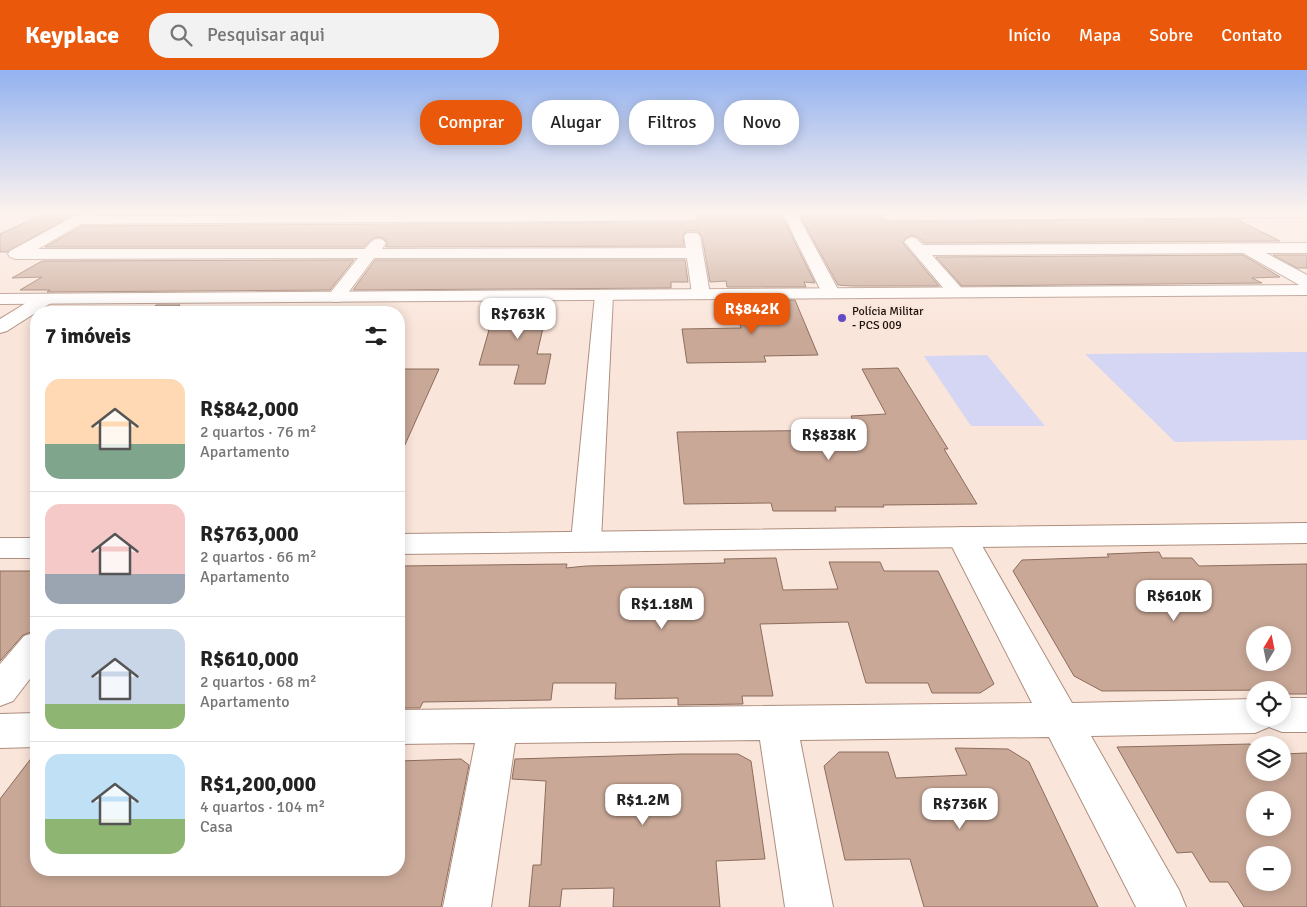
<!DOCTYPE html>
<html lang="pt">
<meta charset="utf-8">
<style>
:root{--surface:#fff;--page:#f2f2f2;--text:#222;--muted:#767676;--line:#e0e0e0;--accent:#ea580c}
body{margin:0;font-family:Signika,sans-serif;background:var(--page);color:var(--text);height:100vh;display:flex;flex-direction:column;font-size:19px;white-space:nowrap}
*{box-sizing:border-box;margin:0}
p{font-size:16px;color:var(--muted)}
.icon{flex:none;width:28px;height:28px;fill:none;stroke:currentColor;stroke-width:2;stroke-linecap:round;stroke-linejoin:round}
.map{position:relative;flex:1;overflow:hidden}
.panel{position:absolute;left:30px;top:236px;width:375px;height:570px;display:flex;flex-direction:column;background:var(--surface);border-radius:20px;box-shadow:0 2px 12px #0003}
.panel>*{flex:none}
.guide{position:absolute;left:420px;top:30px;width:475px;height:45px;display:flex;gap:10px}
.needle{width:32px;rotate:10deg}
.buttons{position:absolute;left:1246px;top:556px;display:grid;gap:10px}
.buttons a{display:grid;place-items:center;width:45px;height:45px;border-radius:50%;background:var(--surface);box-shadow:0 2px 12px #0003;font-size:25px}
.price{position:absolute;translate:-50% -42px;padding:0 11px;border-radius:10px;background:#fff;color:#222;font-size:16px;line-height:32px;filter:drop-shadow(0 1px 2px #0008)}
.price::after{content:'';position:absolute;left:50%;top:30px;width:15px;height:11px;margin-left:-8px;background:inherit;clip-path:polygon(0 0,100% 0,50% 100%)}
.price.selected{background:var(--accent);color:#fff}
ul{padding:0;list-style:none}
li{display:flex;align-items:center;gap:15px;height:125px;padding:0 15px}
li+li{border-top:1px solid var(--line)}
li span{display:grid;place-items:center;flex:none;width:140px;height:100px;border-radius:15px;color:#555}
li>.icon{margin-inline-start:auto}
span .icon{width:60px;height:60px;fill:#fffc;stroke-width:1}
li b{font-size:21px}
h2{display:flex;justify-content:space-between;align-items:center;height:60px;padding:0 15px;font-size:21px}
.tag{padding:0 18px;border-radius:20px;background:var(--surface);box-shadow:0 2px 12px #0003;font-size:18px;line-height:45px}
.tag.selected{background:var(--accent);color:#fff}
header{display:flex;align-items:center;gap:30px;box-sizing:border-box;height:70px;padding:0 25px;background:var(--accent);color:#fff}
header strong{font-size:24px}
nav{display:flex;gap:28px;margin-inline-start:auto;font-size:18px}
.search{width:350px;height:45px;background:var(--page);display:flex;align-items:center;gap:12px;box-sizing:border-box;padding:0 18px;border-radius:20px;color:var(--muted);font-size:19px}
.map>svg:first-child{display:block}
.green{fill:#d5d5f4}
.building{fill:#c9a897;stroke:#8c6d5d;fill-rule:evenodd}
.lines{fill:none;stroke-linecap:round;stroke-linejoin:round}
.street-casing{stroke:#ae8e7e;stroke-width:2}
.secondary-casing{stroke:#ae8e7e;stroke-width:2}
.street{fill:#fff;fill-rule:evenodd}
.secondary{fill:#fff;fill-rule:evenodd}
.poi-dot{fill:#624bc4;stroke:#fae5da;stroke-width:2}
.labels{text-anchor:middle;dominant-baseline:central;stroke-width:4.5;stroke-linejoin:round;paint-order:stroke}
.far-poi-label{font-size:12px;fill:#1b100a;stroke:#fae5da;text-anchor:start}
</style>
<header>
<strong>Keyplace</strong>
<div class="search"><svg class="icon" aria-label="search" viewBox="0 0 24 24"><circle cx="10" cy="10" r="6"/><path d="M15 15l6 6"/></svg>Pesquisar aqui</div>
<nav><a>Início</a><a>Mapa</a><a>Sobre</a><a>Contato</a></nav>
</header>
<div class="map">
<svg width="1307" height="837" viewBox="0 0 1307 837">
<rect width="100%" height="100%" fill="#fae5da"/>
<!-- green -->
<g class="green">
<polygon points="1307,282 1307,370 1175,372 1085,284"/>
<polygon points="987,285 1045,356 971,356 924,286"/>
</g>
<!-- building -->
<g class="building">
<polygon points="48,142 78,142 7,182 0,182 0,164"/>
<polygon points="102,142 460,142 101,144"/>
<polygon points="696,142 780,142 815,213 804,212 806,217 727,217 726,211 710,212 702,166 697,161 687,161 683,165 684,176 386,177 387,172 383,168 377,167 372,169 364,177 45,177 82,156 695,152 699,148"/>
<polygon points="798,142 879,142 883,150 890,152 1236,149 1280,171 924,173 918,167 911,165 906,168 903,173 939,216 852,216 838,215"/>
<polygon points="1243,185 1280,207 1252,208 1262,213 962,216 936,187"/>
<polygon points="1273,185 1307,185 1307,198 1297,198"/>
<polygon points="354,190 330,220 47,222 50,220 20,220 42,207 12,208 42,191"/>
<polygon points="375,190 685,190 688,212 671,212 671,218 353,220"/>
<polygon points="795,230 818,285 764,286 766,292 687,293 682,259 741,258 732,231"/>
<polygon points="492,232 549,232 537,284 551,284 545,314 514,314 519,295 479,295 489,260"/>
<polygon points="156,235 180,235 167,242 148,242"/>
<polygon points="898,298 948,379 944,379 977,434 883,435 884,437 835,437 836,441 773,441 771,433 684,434 677,362 857,360 851,346 886,344 862,299"/>
<polygon points="399,299 439,299 399,388"/>
<path d="M1159,482L1162,488H1192L1199,496L1307,494V624H1282V620L1102,621L1074,606L1013,501L1022,490L1109,487L1107,484ZM1255,565H1282V592H1255Z"/>
<polygon points="776,488 783,520 838,519 829,492 880,492 884,501 938,501 994,614 980,623 932,623 928,613 866,613 848,552 760,554 773,626 742,626 743,634 678,635 678,628 615,629 616,613 553,613 551,630 423,632 420,638 399,638 399,496 567,494 566,498 586,496 725,493 724,489"/>
<polygon points="0,501 36,501 36,558 34,561 23,565 0,591"/>
<path d="M1250,674L1255,680V702H1282V684L1307,683V837H1244L1228,812H1210L1192,782L1177,783L1117,677ZM1255,730H1282V758H1255ZM1255,785H1282V812H1255Z"/>
<polygon points="955,678 1008,679 1029,692 1098,837 924,837 910,789 845,790 824,696 839,682 888,682 896,708 967,705"/>
<polygon points="36,682 36,800 399,800 399,691 461,689 469,695 441,837 0,837 0,729"/>
<polygon points="682,684 738,684 751,691 765,789 716,791 720,837 613,837 614,818 562,819 560,837 529,837 533,795 541,795 546,711 512,709 515,689"/>
</g>
<g class="lines">
<defs>
<g id="street">
<path d="M82,142H100L97,146L690,143L695,144L697,147L695,150L81,154L38,179H365C371,172 374,167 383,170L386,173L382,179L686,178L684,166L687,163H697L700,166L710,224L707,228L701,229L695,228L692,224L687,188H374L342,231L336,232L330,231L327,227L358,188L16,189L10,187L8,184L10,181Z"/>
<polygon points="782,142 796,142 840,223 837,227 831,228 825,227 822,223"/>
<polygon points="1307,142 1307,147 890,150 885,149 883,146 888,142"/>
<polygon points="912,167 917,169 923,175 1307,173 1307,183 1266,183 1307,205 1307,217 1301,216 1243,183 932,185 965,222 962,226 956,227 950,226 907,175 904,172 907,169"/>
<polygon points="604,220 610,221 613,225 601,471 597,478 586,481 575,478 571,471 595,225 598,221"/>
<polygon points="45,224 51,225 54,229 51,233 7,261 0,263 0,249 39,225"/>
<polygon points="962,457 973,460 1072,633 1255,629 1255,648 1282,648 1282,628 1307,628 1307,662 1282,662 1269,657 1255,663 1091,666 1179,820 1186,837 1136,837 1049,667 800,670 833,837 785,837 760,670 515,673 491,837 443,837 475,673 399,674 399,640 1032,633 947,467 951,460"/>
<polygon points="36,562 36,601 13,631 0,636 0,594 24,566"/>
<polygon points="36,643 36,677 0,678 0,644"/>
</g>
<g id="secondary">
<polygon points="1307,215 1307,225 0,234 0,224"/>
<polygon points="1307,453 1307,473 399,484 399,464"/>
<rect x="0" y="468" width="36" height="20"/>
</g>
</defs>
<!-- street casing -->
<use href="#street" class="street-casing"/>
<!-- secondary casing -->
<use href="#secondary" class="secondary-casing"/>
<!-- street -->
<use href="#street" class="street"/>
<!-- secondary -->
<use href="#secondary" class="secondary"/>
</g>
<!-- sky -->
<linearGradient id="sky" x2="0" y2="1"><stop stop-color="#93b2f0"/><stop offset="0.55" stop-color="#fdf3ee"/><stop offset="1" stop-color="#fdf3ee" stop-opacity="0"/></linearGradient>
<rect width="1307" height="259" fill="url(#sky)"/>
<!-- markers -->
<circle class="poi-dot" cx="842" cy="248" r="5"/>
<g class="labels">
<!-- far-poi labels -->
<g class="far-poi-label">
<text x="852" y="241">Polícia Militar<tspan x="852" dy="14">- PCS 009</tspan></text>
</g>
</g>
</svg>
<div class="buttons">
<a><svg class="needle" viewBox="-14 -14 28 28"><path d="M0-13l5 13h-10z" fill="#e53935"/><path d="M0 13l5-13h-10z" fill="#767676"/></svg></a>
<a><svg class="icon" aria-label="locate" viewBox="0 0 24 24"><circle cx="12" cy="12" r="6"/><path d="M12 2v4M12 18v4M2 12h4M18 12h4"/></svg></a>
<a><svg class="icon" aria-label="layers" viewBox="0 0 24 24"><path d="M12 4l9 5-9 5-9-5zM3 14l9 5 9-5"/></svg></a>
<a>+</a>
<a>−</a>
</div>
<b class="price selected" style="left:752px;top:265px">R$842K</b>
<b class="price" style="left:518px;top:270px">R$763K</b>
<b class="price" style="left:829px;top:391px">R$838K</b>
<b class="price" style="left:1174px;top:552px">R$610K</b>
<b class="price" style="left:662px;top:560px">R$1.18M</b>
<b class="price" style="left:643px;top:756px">R$1.2M</b>
<b class="price" style="left:960px;top:760px">R$736K</b>
<div class="guide">
<a class="tag selected">Comprar</a>
<a class="tag">Alugar</a>
<a class="tag">Filtros</a>
<a class="tag">Novo</a>
</div>
<section class="panel">
<h2>7 imóveis<svg class="icon" aria-label="filters" viewBox="0 0 24 24"><path d="M4 7h16M4 17h16"/><circle cx="9" cy="7" r="2"/><circle cx="15" cy="17" r="2"/></svg></h2>
<ul>
<li><span style="background:linear-gradient(#ffd9b3 65%,#7fa58c 0)"><svg class="icon" aria-label="home" viewBox="0 0 24 24"><path d="M3 11l9-7 9 7M6 9v11h12V9"/></svg></span><div><b>R$842,000</b><p>2 quartos · 76 m²</p><p>Apartamento</p></div></li>
<li><span style="background:linear-gradient(#f6c9c9 70%,#9aa5b1 0)"><svg class="icon" aria-label="home" viewBox="0 0 24 24"><path d="M3 11l9-7 9 7M6 9v11h12V9"/></svg></span><div><b>R$763,000</b><p>2 quartos · 66 m²</p><p>Apartamento</p></div></li>
<li><span style="background:linear-gradient(#c9d6e8 75%,#8fb573 0)"><svg class="icon" aria-label="home" viewBox="0 0 24 24"><path d="M3 11l9-7 9 7M6 9v11h12V9"/></svg></span><div><b>R$610,000</b><p>2 quartos · 68 m²</p><p>Apartamento</p></div></li>
<li><span style="background:linear-gradient(#bfe0f5 65%,#8fb573 0)"><svg class="icon" aria-label="home" viewBox="0 0 24 24"><path d="M3 11l9-7 9 7M6 9v11h12V9"/></svg></span><div><b>R$1,200,000</b><p>4 quartos · 104 m²</p><p>Casa</p></div></li>
</ul>
</section>
</div>
